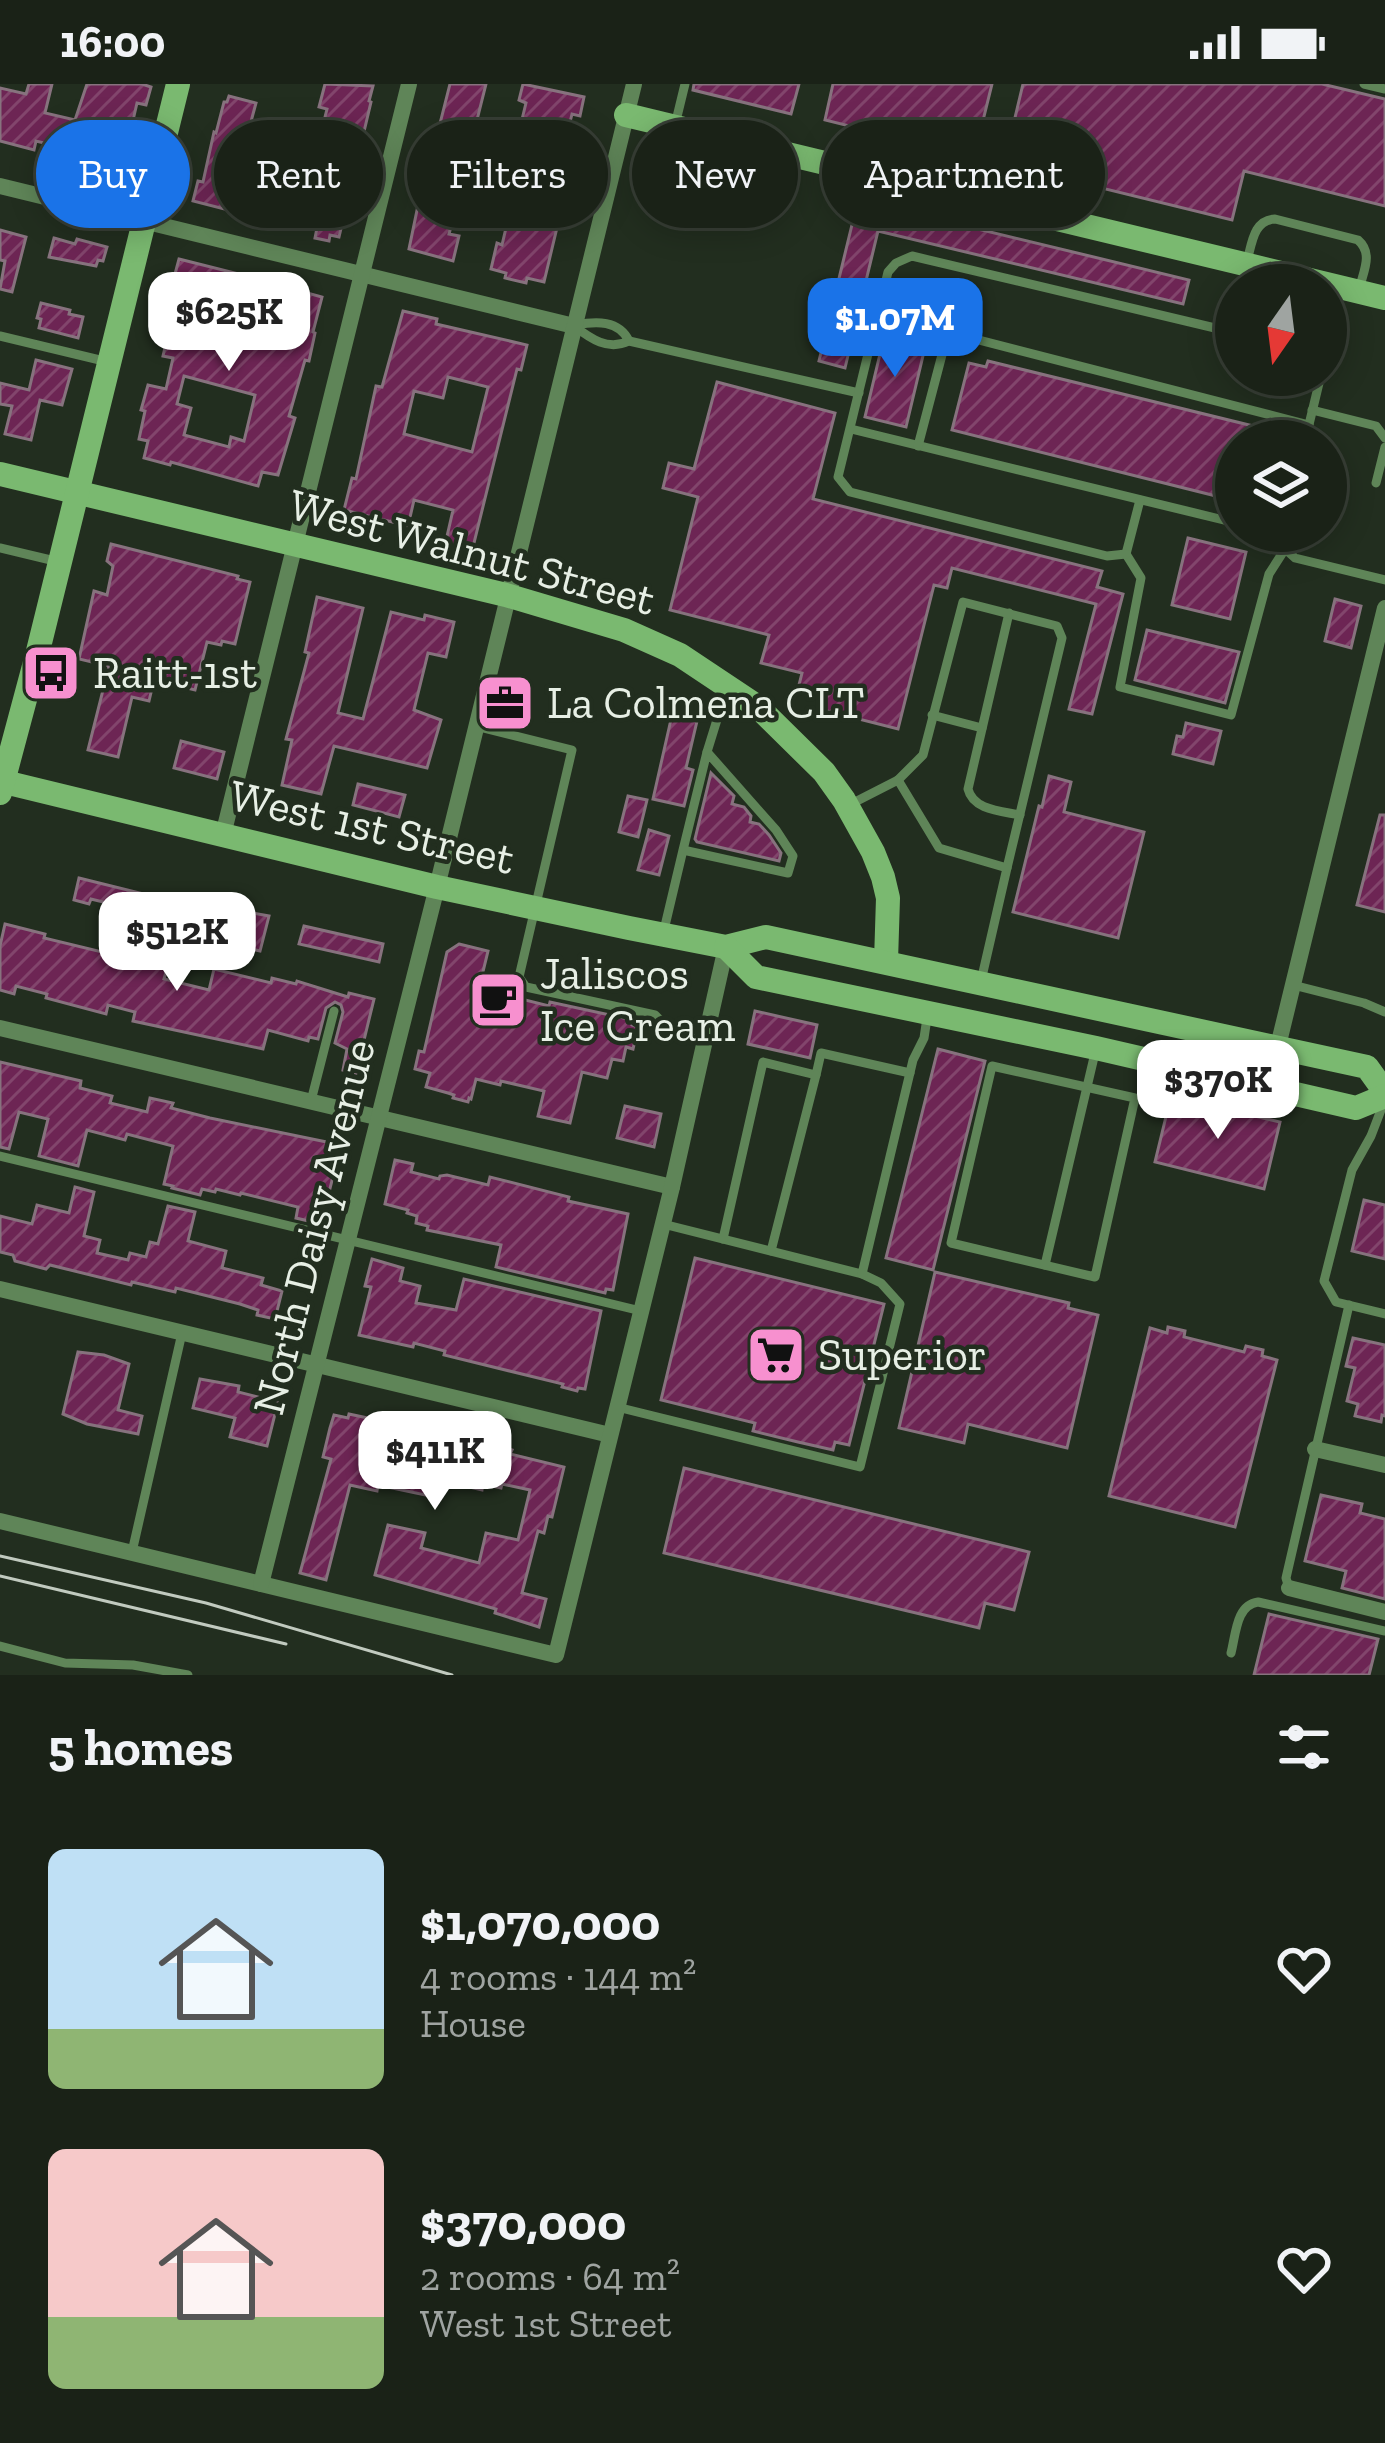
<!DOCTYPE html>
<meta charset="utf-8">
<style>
:root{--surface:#1a2217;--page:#232a20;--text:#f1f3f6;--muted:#9fa4a1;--line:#383f36;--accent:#1a73e8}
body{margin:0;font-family:"Zilla Slab",serif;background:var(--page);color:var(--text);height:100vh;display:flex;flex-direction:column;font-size:45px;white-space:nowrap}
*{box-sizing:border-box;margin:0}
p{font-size:39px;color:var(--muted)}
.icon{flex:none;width:66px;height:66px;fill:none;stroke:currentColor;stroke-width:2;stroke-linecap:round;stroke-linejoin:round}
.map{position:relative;height:1591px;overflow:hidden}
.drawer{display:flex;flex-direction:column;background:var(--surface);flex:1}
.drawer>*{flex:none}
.top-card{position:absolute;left:36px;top:36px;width:1314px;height:108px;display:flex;gap:24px}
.needle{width:78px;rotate:194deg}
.controls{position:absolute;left:1215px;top:180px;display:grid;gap:24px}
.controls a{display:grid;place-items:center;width:132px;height:132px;border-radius:50%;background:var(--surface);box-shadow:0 6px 30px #0003,0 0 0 3px var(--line);font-size:60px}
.price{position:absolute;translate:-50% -102px;padding:0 27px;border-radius:24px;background:#fff;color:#222;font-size:39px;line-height:78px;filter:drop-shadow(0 3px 6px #0008)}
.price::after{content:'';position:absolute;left:50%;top:72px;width:36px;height:27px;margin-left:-18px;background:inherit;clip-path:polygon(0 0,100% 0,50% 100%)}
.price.current{background:var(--accent);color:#fff}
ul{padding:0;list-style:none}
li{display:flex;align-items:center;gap:36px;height:300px;padding:0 48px}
li span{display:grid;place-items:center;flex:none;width:336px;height:240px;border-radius:18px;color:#555}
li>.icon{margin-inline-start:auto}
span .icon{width:144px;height:144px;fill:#fffc;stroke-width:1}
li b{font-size:51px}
h2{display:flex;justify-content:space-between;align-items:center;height:144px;padding:0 48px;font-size:51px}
.pill{padding:0 42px;border-radius:54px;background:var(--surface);box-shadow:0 6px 30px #0003,0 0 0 3px var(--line);font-size:42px;line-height:108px}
.pill.current{background:var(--accent);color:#fff}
.status{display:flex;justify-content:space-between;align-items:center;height:84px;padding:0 60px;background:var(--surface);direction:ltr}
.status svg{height:33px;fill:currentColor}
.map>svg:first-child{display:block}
.building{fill:url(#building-hatch);stroke:#87727e;stroke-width:3;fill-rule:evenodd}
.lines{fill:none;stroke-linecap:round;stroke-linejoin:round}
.lane{stroke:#5f8558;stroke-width:9}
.street{stroke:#5f8558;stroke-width:16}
.secondary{stroke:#7ab970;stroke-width:24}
.tram{stroke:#c1cabf;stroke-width:3}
.labels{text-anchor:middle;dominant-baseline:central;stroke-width:9;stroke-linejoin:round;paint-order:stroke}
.street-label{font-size:45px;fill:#e7efe5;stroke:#222e1f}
.poi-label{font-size:45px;fill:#e7efe5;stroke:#222e1f;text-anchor:start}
</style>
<div class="status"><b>16:00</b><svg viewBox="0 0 49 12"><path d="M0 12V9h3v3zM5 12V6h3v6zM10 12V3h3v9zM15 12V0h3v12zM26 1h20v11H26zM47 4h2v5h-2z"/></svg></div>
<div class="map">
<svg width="1385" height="1591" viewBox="0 0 1385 1591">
<defs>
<pattern id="building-hatch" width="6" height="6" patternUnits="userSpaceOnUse" patternTransform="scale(3)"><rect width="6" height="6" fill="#6d2554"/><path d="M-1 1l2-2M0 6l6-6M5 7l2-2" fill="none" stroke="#82456c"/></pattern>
</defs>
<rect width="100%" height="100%" fill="#222e1f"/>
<!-- building -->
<g class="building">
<polygon points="29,0 52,0 45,29 75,36 87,0 142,0 151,3 146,21 137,19 128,58 120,56 112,81 63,70 65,64 36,57 34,66 0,57 0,4 26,10"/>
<polygon points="325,0 373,2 369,17 371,18 339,153 330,151 329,157 315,154 318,139 299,134 306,109 259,98 254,121 239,118 236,128 193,117 198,97 203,98 214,48 216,49 224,18 227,18 229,12 256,19 246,56 291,67 296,47 320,53 327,25 319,23"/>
<polygon points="450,0 486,0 476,40 483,42 478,62 473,60 449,150 459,152 453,177 409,165 427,78 430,79"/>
<polygon points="523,0 584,13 580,32 572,30 558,87 561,88 551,128 560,131 544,198 527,194 526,199 505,194 506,189 491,185 497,159 502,161 513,114 505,111 509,94 513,95 521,61 516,60 526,19 519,16"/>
<polygon points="694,0 799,0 791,30 693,6"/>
<polygon points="833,0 992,0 974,73 825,36"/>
<polygon points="1023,0 1322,0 1385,15 1385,122 1244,87 1232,136 1004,80"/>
<polygon points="858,116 1189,196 1183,220 878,147 845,284 819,277"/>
<polygon points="0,146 26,153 12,208 0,205 5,177 0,176"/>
<polygon points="54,154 75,160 77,155 107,163 103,177 98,176 96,182 49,173"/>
<path d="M179,175L247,192L245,202L272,210L275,200L322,213L313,248L315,249L309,277L305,276L289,332L295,334L278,391L262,388L258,402L171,378L170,381L144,374L148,357L139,355L145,327L141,326L148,301L166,305L173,274L163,272L173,229L165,227ZM184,292L255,311L244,357L231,353L229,363L184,351L191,324L177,320Z"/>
<polygon points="41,219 70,226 69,230 83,233 78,254 39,244 41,235 37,234"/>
<path d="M403,227L437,235L436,240L527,261L521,286L517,285L472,467L445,461L453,426L414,416L408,442L344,426L352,394L356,395L376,302L382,303ZM448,293L488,303L472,368L404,350L414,307L443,314Z"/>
<polygon points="885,249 926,259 906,343 865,333"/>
<polygon points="36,276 72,285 62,321 40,316 31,356 5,350 12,322 0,320 0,299 29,306"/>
<polygon points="988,277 1290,351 1289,357 1236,357 1236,417 952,346 969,279 986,283"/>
<polygon points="717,298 835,329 813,415 1102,487 1097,503 1123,510 1092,630 1069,625 1096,520 952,484 947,504 934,501 898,645 819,625 822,611 798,605 802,589 761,579 769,551 670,526 698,413 663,404 669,379 694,385"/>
<polygon points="1188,454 1246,468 1230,535 1172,521"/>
<polygon points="111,460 238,492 237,495 250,498 235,560 222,557 221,561 207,558 195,606 154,596 149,617 132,613 118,673 88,666 109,582 79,575 94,507 107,511 113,482 107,477"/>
<polygon points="317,513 363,524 338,629 363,635 391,528 424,536 425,531 454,538 446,573 428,569 414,626 441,636 427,684 334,662 321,710 282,701 292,656 286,655 309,569 305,568"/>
<polygon points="1335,515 1361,522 1351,564 1325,557"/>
<polygon points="1147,546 1239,568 1225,619 1135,596"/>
<polygon points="672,631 697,637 686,684 693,686 684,722 653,715"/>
<polygon points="1186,639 1221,647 1213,680 1173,670 1177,652 1183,653"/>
<polygon points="181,657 224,668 217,695 174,684"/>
<polygon points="711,689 734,712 732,720 744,723 751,732 750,738 759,740 769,751 781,769 779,777 697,758 695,755"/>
<polygon points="1049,692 1071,698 1064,728 1144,748 1118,854 1013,828 1039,722 1042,723"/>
<polygon points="358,700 405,711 399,733 353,721"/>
<polygon points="628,712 647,716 638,753 619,748"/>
<polygon points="1380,731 1385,731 1385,828 1357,821"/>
<polygon points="649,746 669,752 659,791 638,786"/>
<polygon points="79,794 144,810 140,827 91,815 89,820 74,816"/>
<polygon points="214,822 269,832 260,867 221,858 222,855 213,853 215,846 209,845"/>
<polygon points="5,840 45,850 44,854 102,868 108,848 132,854 128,871 168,881 164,895 209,906 214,885 271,899 272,894 296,900 297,897 348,913 349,909 374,915 356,989 343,986 347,965 335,959 343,928 341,921 335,918 326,924 318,955 309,953 308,957 268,946 263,965 133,937 135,928 108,921 106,930 46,914 47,910 16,902 14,910 0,906 0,862"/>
<polygon points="304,842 383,860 379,878 299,860"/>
<polygon points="459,860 488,867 480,900 514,908 513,913 549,922 550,918 633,936 632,941 638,943 633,965 626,963 623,977 612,975 607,994 582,988 570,1039 538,1032 544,1007 501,997 500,1001 476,995 471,1015 469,1014 468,1018 453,1014 454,1011 448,1009 426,1003 430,989 415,985 419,967 424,968 447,868"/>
<polygon points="755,927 817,941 810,974 748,960"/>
<polygon points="938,965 985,977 933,1186 886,1174"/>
<polygon points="0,978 81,997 80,1004 112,1012 110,1019 147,1028 150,1014 173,1019 171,1024 210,1034 341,1061 321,1140 296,1134 298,1123 241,1109 240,1111 216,1105 215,1108 202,1105 200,1111 172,1104 173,1102 164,1100 173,1062 127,1050 125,1056 87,1046 78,1082 39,1072 48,1035 19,1028 9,1065 0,1063"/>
<polygon points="1171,1012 1280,1038 1264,1105 1155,1078"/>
<polygon points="625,1022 661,1030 654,1063 617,1054"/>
<polygon points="395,1076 413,1080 411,1088 439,1095 440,1092 447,1091 488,1101 490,1093 569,1113 568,1117 628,1130 613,1206 606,1205 605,1209 496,1183 501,1161 427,1146 428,1142 416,1139 417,1132 407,1129 408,1126 385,1120"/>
<polygon points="75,1103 94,1108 84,1152 100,1156 97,1169 128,1176 130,1169 146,1173 150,1158 158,1160 168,1122 195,1128 188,1157 226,1167 222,1184 263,1194 261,1201 282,1207 275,1235 257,1231 258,1226 240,1220 176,1204 175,1208 132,1198 131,1201 50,1181 46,1185 15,1177 13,1171 0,1168 0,1132 32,1140 37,1121 69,1129"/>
<polygon points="1364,1116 1385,1121 1385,1175 1352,1167"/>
<polygon points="695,1174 884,1220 849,1361 835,1358 833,1366 798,1358 753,1347 755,1339 661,1316"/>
<polygon points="372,1175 403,1184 400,1197 420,1202 416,1219 456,1226 464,1195 601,1227 585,1305 578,1304 577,1307 562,1303 563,1300 444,1271 445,1267 414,1259 413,1263 359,1251 371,1203 365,1202"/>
<polygon points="935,1188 1069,1219 1068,1224 1098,1231 1067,1364 968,1340 964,1359 899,1344"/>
<polygon points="1168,1243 1185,1247 1184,1253 1244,1268 1246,1262 1263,1266 1262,1272 1277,1276 1235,1443 1109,1412 1150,1244 1167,1249"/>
<polygon points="1353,1254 1385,1261 1385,1332 1382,1331 1381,1338 1355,1332 1358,1320 1347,1317 1355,1284 1346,1282"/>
<polygon points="78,1268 104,1271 129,1280 118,1326 142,1332 138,1350 87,1340 63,1330"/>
<polygon points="200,1295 239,1302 238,1308 278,1318 267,1362 230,1353 235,1334 193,1324"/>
<polygon points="349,1330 405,1342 404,1348 427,1353 424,1369 466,1378 471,1355 512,1366 510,1370 564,1383 552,1433 548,1432 544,1449 538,1447 522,1509 546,1515 539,1543 495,1529 496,1525 375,1491 388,1441 425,1449 421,1464 479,1479 486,1449 518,1456 530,1406 502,1400 501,1404 483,1400 482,1406 439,1396 435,1413 378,1401 377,1407 350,1401 326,1496 300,1489 331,1375 323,1373 330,1344 334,1331 348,1334"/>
<polygon points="684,1384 1029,1468 1014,1526 985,1519 979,1544 664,1469"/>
<polygon points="1321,1411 1362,1420 1360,1429 1385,1435 1385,1515 1342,1504 1346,1487 1305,1477"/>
<polygon points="1269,1530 1378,1555 1369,1591 1254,1591"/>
</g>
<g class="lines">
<!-- lane -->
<g class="lane">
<polyline points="1364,0 1385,5"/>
<polyline points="675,41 685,0"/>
<path d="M1247,177C1252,160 1253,136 1275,135L1358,156C1373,169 1364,186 1360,202"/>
<polyline points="878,230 1309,341"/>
<path d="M576,241C596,237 619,236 629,257"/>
<path d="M574,242C591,255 608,267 629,257L859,309"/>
<polyline points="0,252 104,277"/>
<polyline points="1326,273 1337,230"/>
<polyline points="1312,326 1376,342 1385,354"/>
<polyline points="851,345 1236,439"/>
<polyline points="1305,357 1321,291"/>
<polyline points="918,362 948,248"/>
<polyline points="1376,399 1385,363"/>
<polyline points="1140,416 1126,470 1141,494 1120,603 1231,631 1269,490 1285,465"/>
<polyline points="1281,447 1285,465 1295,474 1385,496"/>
<polyline points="0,464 55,477"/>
<polyline points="1126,470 1107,472 850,408 838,393 888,188 896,179 912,172 1236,249"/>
<path d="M1009,529L968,705C973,726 1001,727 1020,731"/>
<polyline points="932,631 982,644"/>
<polyline points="475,642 572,666 519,893 526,903 655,931 670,946 704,954"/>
<polyline points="707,668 720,626 732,607"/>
<polyline points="898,696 923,671 963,518 1057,542 1062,554 1007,784"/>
<polyline points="851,720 898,696 939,764 1007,784 981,897"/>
<polyline points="664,846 683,766 788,789 793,772 776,746 707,668 683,766"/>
<polyline points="1293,901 1364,919 1385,928"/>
<polygon points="992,982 1135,1014 1095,1193 951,1159"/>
<polyline points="311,1017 334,927"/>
<polyline points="1384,1018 1371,1052 1352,1086 1324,1197 1336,1218 1385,1230"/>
<polyline points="0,1072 641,1227"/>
<polyline points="663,1140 862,1190 913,976 924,954 927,934"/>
<polyline points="723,1155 763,978 816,991 821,969 910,989"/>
<polyline points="771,1167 816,991"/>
<polyline points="1045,1181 1095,969"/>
<polyline points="617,1323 860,1383 900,1220 881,1199 862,1190"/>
<polyline points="132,1468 182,1249"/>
<polyline points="1289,1504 1286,1494 1349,1221"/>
<polyline points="0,1562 65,1579 133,1581 188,1591"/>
<path d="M1231,1569C1236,1550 1236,1521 1258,1518L1385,1547"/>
</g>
<!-- street -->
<g class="street">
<polyline points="0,102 574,242"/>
<polyline points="223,751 409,0"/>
<polyline points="0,944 672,1103"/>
<polyline points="1268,1003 1385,524"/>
<polyline points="0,1205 610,1351"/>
<polyline points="1315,1365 1385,1381"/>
<polyline points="0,1437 556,1571 672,1103 726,863"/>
<polyline points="261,1500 437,803 634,0"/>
<polyline points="1289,1504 1385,1528"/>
</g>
<!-- secondary -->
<g class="secondary">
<polyline points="626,31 1385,214"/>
<polyline points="0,390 506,511 624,546 680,571 758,623 824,688 844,716 873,768 883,793 888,814 886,877"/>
<polyline points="0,697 437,803 629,844 726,863 766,853 1367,983 1385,1008"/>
<polyline points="0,709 38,567 178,0"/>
<polyline points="726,863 756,893 1096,964 1356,1024 1385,1012"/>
</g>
<!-- tram -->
<g class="tram">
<polyline points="0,1472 206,1519 452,1591"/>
<polyline points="0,1492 286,1560"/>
</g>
</g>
<!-- icons -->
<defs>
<symbol id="bus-square" viewBox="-11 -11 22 22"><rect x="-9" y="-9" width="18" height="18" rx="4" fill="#f790cf" stroke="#222e1f"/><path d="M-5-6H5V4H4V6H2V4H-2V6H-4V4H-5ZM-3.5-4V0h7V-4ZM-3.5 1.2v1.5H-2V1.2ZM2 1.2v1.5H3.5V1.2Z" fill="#111"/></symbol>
<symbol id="office-square" viewBox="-11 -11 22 22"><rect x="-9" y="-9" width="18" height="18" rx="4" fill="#f790cf" stroke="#222e1f"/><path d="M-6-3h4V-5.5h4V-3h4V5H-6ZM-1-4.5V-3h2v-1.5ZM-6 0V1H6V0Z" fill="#111"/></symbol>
<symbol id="cafe-square" viewBox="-11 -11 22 22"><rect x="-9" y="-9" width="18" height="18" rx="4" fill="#f790cf" stroke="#222e1f"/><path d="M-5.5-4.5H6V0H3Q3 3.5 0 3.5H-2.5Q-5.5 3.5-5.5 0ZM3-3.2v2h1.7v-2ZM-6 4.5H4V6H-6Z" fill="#111"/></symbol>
<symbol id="supermarket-square" viewBox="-11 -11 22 22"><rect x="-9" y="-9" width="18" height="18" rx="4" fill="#f790cf" stroke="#222e1f"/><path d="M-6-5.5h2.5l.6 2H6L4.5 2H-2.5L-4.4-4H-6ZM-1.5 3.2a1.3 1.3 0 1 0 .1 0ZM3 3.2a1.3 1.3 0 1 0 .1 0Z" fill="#111"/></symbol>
</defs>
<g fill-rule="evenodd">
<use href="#bus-square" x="18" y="556" width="66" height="66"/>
<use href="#office-square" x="472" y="586" width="66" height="66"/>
<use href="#cafe-square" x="465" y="883" width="66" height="66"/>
<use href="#supermarket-square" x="743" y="1238" width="66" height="66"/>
</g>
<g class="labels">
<!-- street labels -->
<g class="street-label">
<text transform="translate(472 468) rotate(15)">West Walnut Street</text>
<text transform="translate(372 743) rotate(13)">West 1st Street</text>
<text transform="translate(314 1143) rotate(-76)">North Daisy Avenue</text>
</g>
<!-- poi labels -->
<g class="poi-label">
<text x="93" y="589">Raitt-1st</text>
<text x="547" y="619">La Colmena CLT</text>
<text x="540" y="890">Jaliscos<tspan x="540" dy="52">Ice Cream</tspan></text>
<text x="818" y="1271">Superior</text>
</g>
</g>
</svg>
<div class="controls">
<a><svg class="needle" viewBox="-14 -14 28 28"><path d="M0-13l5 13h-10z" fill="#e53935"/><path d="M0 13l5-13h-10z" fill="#9fa4a1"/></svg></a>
<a><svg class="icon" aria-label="layers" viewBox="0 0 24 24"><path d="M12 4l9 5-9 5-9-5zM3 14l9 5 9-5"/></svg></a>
</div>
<b class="price" style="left:229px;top:290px">$625K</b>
<b class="price current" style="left:895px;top:296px">$1.07M</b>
<b class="price" style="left:177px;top:910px">$512K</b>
<b class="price" style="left:1218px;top:1058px">$370K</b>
<b class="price" style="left:435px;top:1429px">$411K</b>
<div class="top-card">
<a class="pill current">Buy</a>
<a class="pill">Rent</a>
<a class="pill">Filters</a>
<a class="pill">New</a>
<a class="pill">Apartment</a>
</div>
</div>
<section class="drawer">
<h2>5 homes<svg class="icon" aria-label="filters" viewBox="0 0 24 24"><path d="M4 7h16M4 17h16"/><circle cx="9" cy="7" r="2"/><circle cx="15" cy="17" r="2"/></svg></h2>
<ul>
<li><span style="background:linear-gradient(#bfe0f5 75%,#8fb573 0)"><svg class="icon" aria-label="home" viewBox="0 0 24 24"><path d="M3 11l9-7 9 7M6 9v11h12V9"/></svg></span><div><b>$1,070,000</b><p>4 rooms · 144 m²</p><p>House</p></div><svg class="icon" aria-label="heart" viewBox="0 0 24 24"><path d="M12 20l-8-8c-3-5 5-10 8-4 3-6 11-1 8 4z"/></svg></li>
<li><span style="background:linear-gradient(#f6c9c9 70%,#8fb573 0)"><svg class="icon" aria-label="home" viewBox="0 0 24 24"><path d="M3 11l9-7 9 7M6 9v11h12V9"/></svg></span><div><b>$370,000</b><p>2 rooms · 64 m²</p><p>West 1st Street</p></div><svg class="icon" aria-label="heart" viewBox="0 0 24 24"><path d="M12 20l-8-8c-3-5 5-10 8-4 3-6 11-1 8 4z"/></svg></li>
</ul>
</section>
